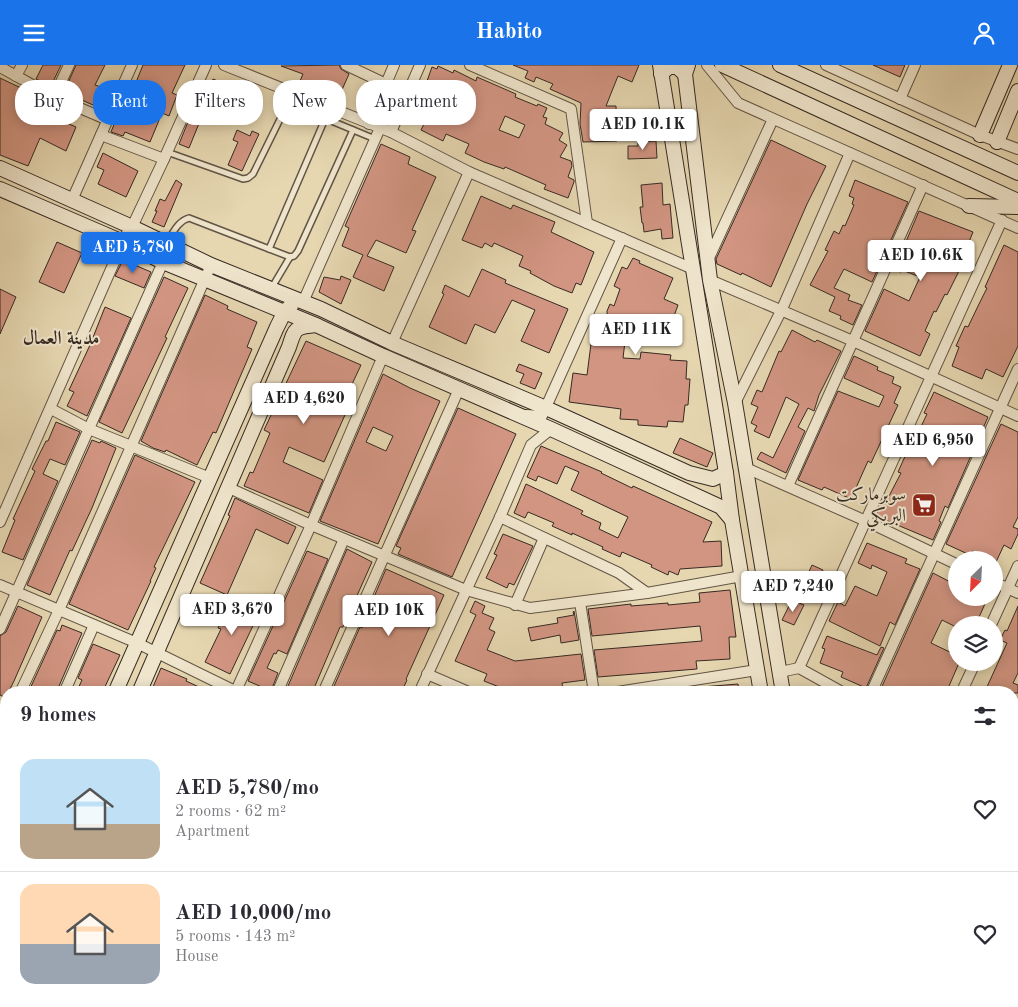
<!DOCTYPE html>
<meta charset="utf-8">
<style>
:root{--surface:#fff;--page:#f7f7f7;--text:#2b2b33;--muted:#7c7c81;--line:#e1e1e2;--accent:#1a73e8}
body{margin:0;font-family:"Old Standard TT",Amiri,serif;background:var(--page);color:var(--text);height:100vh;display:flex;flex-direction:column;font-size:19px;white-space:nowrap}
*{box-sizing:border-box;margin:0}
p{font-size:16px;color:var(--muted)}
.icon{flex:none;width:28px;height:28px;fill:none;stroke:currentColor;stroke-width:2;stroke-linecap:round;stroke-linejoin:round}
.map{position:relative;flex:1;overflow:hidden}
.drawer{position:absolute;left:0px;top:621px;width:1019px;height:321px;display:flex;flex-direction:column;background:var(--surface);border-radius:20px 20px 0 0;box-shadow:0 2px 12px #0003}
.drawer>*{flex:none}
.top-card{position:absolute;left:15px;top:15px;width:500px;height:45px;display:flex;gap:10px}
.needle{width:32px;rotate:204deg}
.fabs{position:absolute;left:948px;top:486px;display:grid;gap:10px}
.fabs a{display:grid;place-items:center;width:55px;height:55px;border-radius:50%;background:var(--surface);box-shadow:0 2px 12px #0003;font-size:25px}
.price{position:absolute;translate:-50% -42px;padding:0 11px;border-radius:5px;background:#fff;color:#222;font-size:16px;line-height:32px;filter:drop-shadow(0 1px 2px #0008)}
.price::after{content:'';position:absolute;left:50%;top:30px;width:15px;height:11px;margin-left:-8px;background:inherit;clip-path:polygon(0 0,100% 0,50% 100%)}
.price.on{background:var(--accent);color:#fff}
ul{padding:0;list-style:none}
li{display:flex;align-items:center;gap:15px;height:125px;padding:0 20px}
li+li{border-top:1px solid var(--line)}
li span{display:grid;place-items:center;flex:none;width:140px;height:100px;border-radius:15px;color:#555}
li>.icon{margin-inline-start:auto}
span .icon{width:60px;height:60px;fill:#fffc;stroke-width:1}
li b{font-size:21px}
h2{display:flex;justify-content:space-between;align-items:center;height:60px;padding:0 20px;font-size:21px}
.chip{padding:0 18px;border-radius:20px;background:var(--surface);box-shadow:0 2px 12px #0003;font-size:18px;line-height:45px}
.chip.on{background:var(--accent);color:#fff}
header{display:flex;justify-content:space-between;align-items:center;height:65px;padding:0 20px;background:var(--accent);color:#fff;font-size:22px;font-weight:700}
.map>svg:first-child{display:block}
.building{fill:#d29582;stroke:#362a22;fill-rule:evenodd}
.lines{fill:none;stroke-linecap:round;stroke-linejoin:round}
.lane-casing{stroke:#625546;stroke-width:8}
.street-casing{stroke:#625546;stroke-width:12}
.secondary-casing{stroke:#362a22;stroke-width:16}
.lane{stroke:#efe5cc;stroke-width:5}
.street{stroke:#efe5cc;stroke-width:10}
.secondary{stroke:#efe5cc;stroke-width:14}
.labels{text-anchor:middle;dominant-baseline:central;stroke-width:4;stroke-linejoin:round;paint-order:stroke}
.poi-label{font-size:18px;fill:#362a22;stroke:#efe5cc;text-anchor:end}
.neighbourhood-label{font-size:19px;font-weight:bold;fill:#362a22;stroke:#efe5cc}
</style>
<header><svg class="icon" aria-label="menu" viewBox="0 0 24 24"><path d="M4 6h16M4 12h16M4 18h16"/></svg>Habito<svg class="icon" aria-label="person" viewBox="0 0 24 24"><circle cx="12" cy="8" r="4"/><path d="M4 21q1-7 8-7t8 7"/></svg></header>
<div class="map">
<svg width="1018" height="942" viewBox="0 0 1018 942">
<rect width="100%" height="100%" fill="#e6d7b1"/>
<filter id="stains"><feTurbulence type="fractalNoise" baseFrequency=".004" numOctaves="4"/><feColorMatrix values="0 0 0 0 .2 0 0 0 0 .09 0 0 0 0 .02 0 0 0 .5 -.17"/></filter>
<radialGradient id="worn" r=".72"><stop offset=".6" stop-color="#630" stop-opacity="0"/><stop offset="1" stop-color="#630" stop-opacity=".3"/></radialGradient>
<!-- building -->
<g class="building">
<polygon points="43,0 61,0 51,21 36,14"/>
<polygon points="76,0 105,0 95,20 101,22 93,40 64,27"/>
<polygon points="143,0 185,0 172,28 177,30 169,51 162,48 150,77 125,67 123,71 111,67 117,52 121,54"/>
<polygon points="339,0 341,4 349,9 337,36 316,27 317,23 300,16 303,9 281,1"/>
<polygon points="513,0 639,0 632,17 618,11 606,41 616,41 617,76 583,77 580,59 581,38 550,24 553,19 536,12 534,17 525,13 528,6"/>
<polygon points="873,0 905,0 900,12"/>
<path d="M438,1L453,8L454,5L476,16L477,12L516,29L515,32L537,41L538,39L547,43L543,52L547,53L545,59L563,68L559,75L567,80L560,92L571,96L572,101L568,112L574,115V117L568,133L544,124L546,120L505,102L504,104L484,97L465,88L469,79L446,69L443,76L421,65L425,57L417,53L419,50L412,47L426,19L432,2L437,4ZM505,51L525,60L519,73L499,65Z"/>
<polygon points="0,13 74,48 69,59 76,62 66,86 40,73 28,101 0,90"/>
<polygon points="213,14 232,22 223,45 217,43 213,51 206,48 210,40 200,36 205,23 209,24"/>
<polygon points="190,52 200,56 189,83 179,79"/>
<polygon points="237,65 250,71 252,66 259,69 242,106 228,100 238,77 233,75"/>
<polygon points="771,75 826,101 807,139 771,222 742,208 741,210 717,199 716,194"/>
<polygon points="656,76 657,93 628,94 628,81 638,81 638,77"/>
<polygon points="381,79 410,92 408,99 436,112 412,165 416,166 406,188 376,175 367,191 394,202 384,226 353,212 363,190 342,181 349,163 345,161"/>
<polygon points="103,88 138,106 126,132 98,119 104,105 97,102"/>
<polygon points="176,115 182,119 164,162 152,157 157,146 155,146 160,134 165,136"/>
<polygon points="855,115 908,137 872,217 844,204 834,223 850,230 848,235 862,240 853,260 840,254 841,251 829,246 835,232 810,220 828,186 825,185 834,166 839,169 843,160 845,161 854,140 852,139 854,133 849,131"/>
<polygon points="662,118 663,140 670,139 673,173 662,174 661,164 644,167 643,158 642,158 640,142 643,142 641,120"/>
<polygon points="481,131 511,144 513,140 555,157 551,167 594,187 581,220 576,218 572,228 554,221 530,208 531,206 519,201 523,191 494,178 492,182 485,178 482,183 462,175"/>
<polygon points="919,146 973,167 964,189 966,190 957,210 947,230 945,229 936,247 934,246 925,266 930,269 920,291 865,266 884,224 909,236 920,212 902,205 901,207 894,205"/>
<polygon points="57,177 82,188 64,228 39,217"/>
<polygon points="1004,180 1018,187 1018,281 1003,312 986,304 982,314 952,301 959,282 956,281 965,261 968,262 979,239 987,223 985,222"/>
<polygon points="633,193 640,196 639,198 673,213 664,234 678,240 674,251 679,252 672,269 628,252 623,293 640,294 641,287 671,290 670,295 687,296 686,314 690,314 688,340 685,340 683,357 668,356 667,362 638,360 638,355 620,354 621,344 569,337 573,308 587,310 593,263 608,265 607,246 610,239 614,241 620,224 614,221 622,202 627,204"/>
<polygon points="123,195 151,207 144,223 115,211"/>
<polygon points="482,204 506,215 505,218 568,244 549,288 521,276 535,245 512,235 495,268 475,259 466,279 429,262 444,229 442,228 445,220 469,232"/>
<polygon points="341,211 351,215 341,239 319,227 324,212 340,215"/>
<polygon points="164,212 188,223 165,272 167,273 122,368 99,357"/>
<polygon points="0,224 16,232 0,269"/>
<polygon points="205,230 228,241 227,244 257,257 247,282 252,284 216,368 213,367 197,400 166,385 165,387 153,383 141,376"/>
<polygon points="105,242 131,253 87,351 67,341 74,327 69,325 90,280"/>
<polygon points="792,265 815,277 817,275 841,286 819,330 814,346 808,343 798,362 805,366 786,408 757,394 761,387 773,393 799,339 786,332 769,373 754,366 757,361 751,358 758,342 751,339 757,325 762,327 779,286 781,287"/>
<path d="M306,276L361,300L347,330L353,332L324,397L289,382L283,397L323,415L309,448L244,421L250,407L253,408L270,368L264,365ZM319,319L336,326L329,342L312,334Z"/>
<polygon points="854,291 878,302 877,305 894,312 892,318 901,322 894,338 898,340 871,398 868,396 851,434 824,422 822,425 798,415 838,326 879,342 884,331 844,313"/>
<polygon points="519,299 542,308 535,324 520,318 524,309 516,306"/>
<path d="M383,309L410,323L440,336L378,479L320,456ZM373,362L393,371L386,386L366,377Z"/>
<polygon points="934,327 988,352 948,443 945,441 939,456 941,457 933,475 876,451 885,429 889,431 901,408 898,407 915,369 917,370 927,349 924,348"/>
<polygon points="458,343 516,369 452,512 398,489 401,483 396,481"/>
<polygon points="56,357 80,367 65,400 50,394 43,409 58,416 23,495 2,487 15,455 13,454 35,406 32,404 46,376 48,376"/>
<polygon points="1001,359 1018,367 1018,452 1013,462 1018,464 1018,469 1011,484 1004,480 996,497 972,486 970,490 946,479"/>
<polygon points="680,373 713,388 707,402 673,388"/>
<polygon points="92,375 100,378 101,376 116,383 92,443 72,486 70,485 50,530 27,520"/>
<polygon points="541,381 602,407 601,408 632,423 633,421 712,457 703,477 721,476 722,501 680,504 678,510 669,506 668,510 651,502 652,500 622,487 620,492 602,484 603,482 572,468 572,470 552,461 554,458 528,447 525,453 514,448 526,419 583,446 581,449 601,458 599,464 618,473 628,452 571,425 579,407 565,401 557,419 538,411 536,416 527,412"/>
<polygon points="135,390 195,417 154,502 156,503 150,516 151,516 128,565 69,539"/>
<polygon points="235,433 296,462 288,479 256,464 227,530 200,518 230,451 228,450"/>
<polygon points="503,469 533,481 514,520 509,518 507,523 486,513 497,490 494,489"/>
<polygon points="867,478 907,494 905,498 920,504 895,560 890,557 880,581 829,556 838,537 845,541 855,521 877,531 887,507 872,500 871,504 858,498"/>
<polygon points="347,484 372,497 343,562 340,562 312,628 285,628"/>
<polygon points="307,486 328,494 287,589 278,585 276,589 274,588 267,603 278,608 271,626 248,616"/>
<polygon points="812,500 823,505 812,527 802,522"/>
<polygon points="386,504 444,530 406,614 407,615 401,628 331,628 360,562 362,563 373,540 371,539"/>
<polygon points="933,508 956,520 956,532 988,532 976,559 968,555 965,560 956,560 956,562 942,555 931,578 956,590 956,598 959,598 946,628 879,628"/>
<polygon points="730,525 736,572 729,572 730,594 696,596 697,604 598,612 594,585 702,576 700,561 592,571 588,544 631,539 631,541 668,538 668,540 700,537 699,528"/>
<polygon points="231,535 244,542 245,539 260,546 230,609 205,597 221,564 218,563"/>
<polygon points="792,535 804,540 794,560 782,555"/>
<polygon points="475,536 485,541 482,548 494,553 489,564 495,567 487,585 515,596 581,589 585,615 562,618 563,625 508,628 507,625 484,616 487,609 455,596 476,550 470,547"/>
<polygon points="18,541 42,552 14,616 8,628 6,628 6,633 0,630 0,571 6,567"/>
<polygon points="1018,541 1018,608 1013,618 1018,620 1018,628 994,628 986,624 1007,578 1000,575 1005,565 1007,566"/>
<polygon points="574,546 579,575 561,578 560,570 531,576 528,563 558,558 557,553 574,550 573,547"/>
<polygon points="62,560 82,568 56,628 28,628 57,565 60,566"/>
<polygon points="827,571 877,590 881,582 884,583 866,623 841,612 843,607 820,598 825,584 822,583"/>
<polygon points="93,579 120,590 102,628 76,628 82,615 78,613"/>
<polygon points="161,603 187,614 186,616 212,628 166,628 153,622"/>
<polygon points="738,619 739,628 702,628 701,622"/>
</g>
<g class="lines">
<defs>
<g id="lane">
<polyline points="288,38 375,74"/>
<polyline points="167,87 243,114 248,113 253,109 293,28"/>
<path d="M167,177C173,168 178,156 189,153L290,192L294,191L298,186L353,65"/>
<polyline points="269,184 325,54"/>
<polyline points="271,224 290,192"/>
</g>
<g id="street">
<polyline points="224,0 391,67 469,107 693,204"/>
<polyline points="346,0 386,19"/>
<polyline points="470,0 571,44 587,158"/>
<polyline points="707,0 738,38 1018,163"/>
<polyline points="826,0 980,70 1018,84"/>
<polyline points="0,2 54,32 108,55"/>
<polyline points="16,11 22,0"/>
<polyline points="54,32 69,0"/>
<polyline points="900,34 915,0"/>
<polyline points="369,59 394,0"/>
<polyline points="391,67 420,0"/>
<polyline points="101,70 164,94"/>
<polyline points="72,135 132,0"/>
<polyline points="132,162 164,94 206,0"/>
<polyline points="708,195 773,54"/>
<polyline points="710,215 853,276 1018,351"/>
<polyline points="303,237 380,63"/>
<polyline points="392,278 469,107"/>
<polyline points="735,338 782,244 850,88"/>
<polyline points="51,344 89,364 210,413"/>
<polyline points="526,350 542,351 622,173"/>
<polyline points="746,403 866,456 956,499"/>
<polyline points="788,421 923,120"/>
<polyline points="229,423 311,460 466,525 530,543 647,528 742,511"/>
<polyline points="500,452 619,508 647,528"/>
<polyline points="0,457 123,177 127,168 143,169"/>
<polyline points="994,517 1018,528"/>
<polyline points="0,520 137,578 239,628"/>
<polyline points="580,537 594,628"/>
<polyline points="515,540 544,473"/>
<polyline points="991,560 1018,501"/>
<polyline points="0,564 163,197"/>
<path d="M799,603C867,454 933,304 1002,155"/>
<polyline points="780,607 799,603 844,628"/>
<polyline points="427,609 471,628"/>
<polyline points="20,628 59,545 211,200"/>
<polyline points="64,628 94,560"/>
<polyline points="235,628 311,460 383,291"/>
<polyline points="277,628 344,474"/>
<polyline points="323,628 459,324"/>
<polyline points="419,628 500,452 531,380 551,364"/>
<polyline points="611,628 757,605"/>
<polyline points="871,628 1018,304"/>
<polyline points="961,628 975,598"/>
<polyline points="0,671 6,658"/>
<polyline points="1012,711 1018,699"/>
<polyline points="0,716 6,719"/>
<polyline points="0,772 6,758"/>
<polyline points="1012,886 1018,888"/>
<polyline points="1012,915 1018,902"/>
<polyline points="632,936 633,942"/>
<polyline points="95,942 97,936"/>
<polyline points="185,942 188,936"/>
<polyline points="280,942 283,936"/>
<polyline points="910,942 912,936"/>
<polyline points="1002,942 1004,936"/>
</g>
<g id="secondary">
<polyline points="660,0 726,408 732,455 761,628"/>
<polyline points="688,0 685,9 710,215 735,338 783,628"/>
<polyline points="722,0 1018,136"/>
<polyline points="780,0 1018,108"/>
<polyline points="661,9 669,2 677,2 685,9"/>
<polyline points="980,70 1010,0"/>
<polyline points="997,77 1018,26"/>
<polyline points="0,103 132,162 211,200 321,244 392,278 546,343 689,408 713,414 726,408"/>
<polyline points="0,124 123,177 163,197 316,260 383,291 551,364 721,442 732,455"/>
<polyline points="969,141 1018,142"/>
<polyline points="115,628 277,262 285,246 291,241"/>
<path d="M139,628L289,282C295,263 295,262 316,260"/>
<polyline points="0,888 6,874"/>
<polyline points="0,933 6,920"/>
<polyline points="808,936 809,942"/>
<polyline points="830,936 831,942"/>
</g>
</defs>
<!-- lane casing -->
<use href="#lane" class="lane-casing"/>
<!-- street casing -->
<use href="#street" class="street-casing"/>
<!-- secondary casing -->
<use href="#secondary" class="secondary-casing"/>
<!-- lane -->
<use href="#lane" class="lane"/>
<!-- street -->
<use href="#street" class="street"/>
<!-- secondary -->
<use href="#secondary" class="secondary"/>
</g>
<!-- icons -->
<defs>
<symbol id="supermarket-square" viewBox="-11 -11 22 22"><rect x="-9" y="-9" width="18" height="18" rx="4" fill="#8f2418" stroke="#efe5cc"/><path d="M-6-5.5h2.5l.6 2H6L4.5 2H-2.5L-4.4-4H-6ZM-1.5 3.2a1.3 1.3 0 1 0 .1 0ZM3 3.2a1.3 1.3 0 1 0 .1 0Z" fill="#fff"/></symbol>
</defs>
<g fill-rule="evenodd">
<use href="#supermarket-square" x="910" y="426" width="28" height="28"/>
</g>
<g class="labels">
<!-- poi labels -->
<g class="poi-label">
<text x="906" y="430">سوبرماركت<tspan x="906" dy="21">البريكي</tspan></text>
</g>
<!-- neighbourhood labels -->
<g class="neighbourhood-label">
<text x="61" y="274">مدينة العمال</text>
</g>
</g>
<rect width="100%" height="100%" filter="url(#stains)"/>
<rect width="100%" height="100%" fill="url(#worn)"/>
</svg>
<div class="fabs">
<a><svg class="needle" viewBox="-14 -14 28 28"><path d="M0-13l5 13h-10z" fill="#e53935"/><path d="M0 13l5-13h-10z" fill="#7c7c81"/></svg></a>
<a><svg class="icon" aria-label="layers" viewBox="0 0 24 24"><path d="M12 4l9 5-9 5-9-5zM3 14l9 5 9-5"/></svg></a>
</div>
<b class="price" style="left:643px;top:86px">AED 10.1K</b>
<b class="price on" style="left:133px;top:209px">AED 5,780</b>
<b class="price" style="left:921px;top:217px">AED 10.6K</b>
<b class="price" style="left:636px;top:291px">AED 11K</b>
<b class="price" style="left:304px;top:360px">AED 4,620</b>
<b class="price" style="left:933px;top:402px">AED 6,950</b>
<b class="price" style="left:793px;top:548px">AED 7,240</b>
<b class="price" style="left:232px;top:571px">AED 3,670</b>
<b class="price" style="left:389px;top:572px">AED 10K</b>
<div class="top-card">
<a class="chip">Buy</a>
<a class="chip on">Rent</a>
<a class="chip">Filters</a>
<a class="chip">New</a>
<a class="chip">Apartment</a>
</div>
<section class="drawer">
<h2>9 homes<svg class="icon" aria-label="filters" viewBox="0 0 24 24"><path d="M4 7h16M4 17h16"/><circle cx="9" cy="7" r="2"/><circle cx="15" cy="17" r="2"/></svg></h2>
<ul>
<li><span style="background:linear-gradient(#bfe0f5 65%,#b9a48a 0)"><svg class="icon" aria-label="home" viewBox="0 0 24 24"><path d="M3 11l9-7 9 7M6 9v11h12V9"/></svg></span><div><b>AED 5,780/mo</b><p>2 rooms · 62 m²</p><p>Apartment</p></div><svg class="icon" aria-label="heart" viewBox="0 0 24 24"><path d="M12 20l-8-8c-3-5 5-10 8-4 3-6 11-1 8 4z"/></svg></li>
<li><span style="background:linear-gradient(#ffd9b3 60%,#9aa5b1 0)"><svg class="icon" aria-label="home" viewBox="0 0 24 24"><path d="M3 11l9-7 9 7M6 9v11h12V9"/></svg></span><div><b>AED 10,000/mo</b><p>5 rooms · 143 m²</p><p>House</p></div><svg class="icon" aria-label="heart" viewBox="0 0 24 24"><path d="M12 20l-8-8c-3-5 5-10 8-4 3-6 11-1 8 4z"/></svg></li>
</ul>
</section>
</div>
